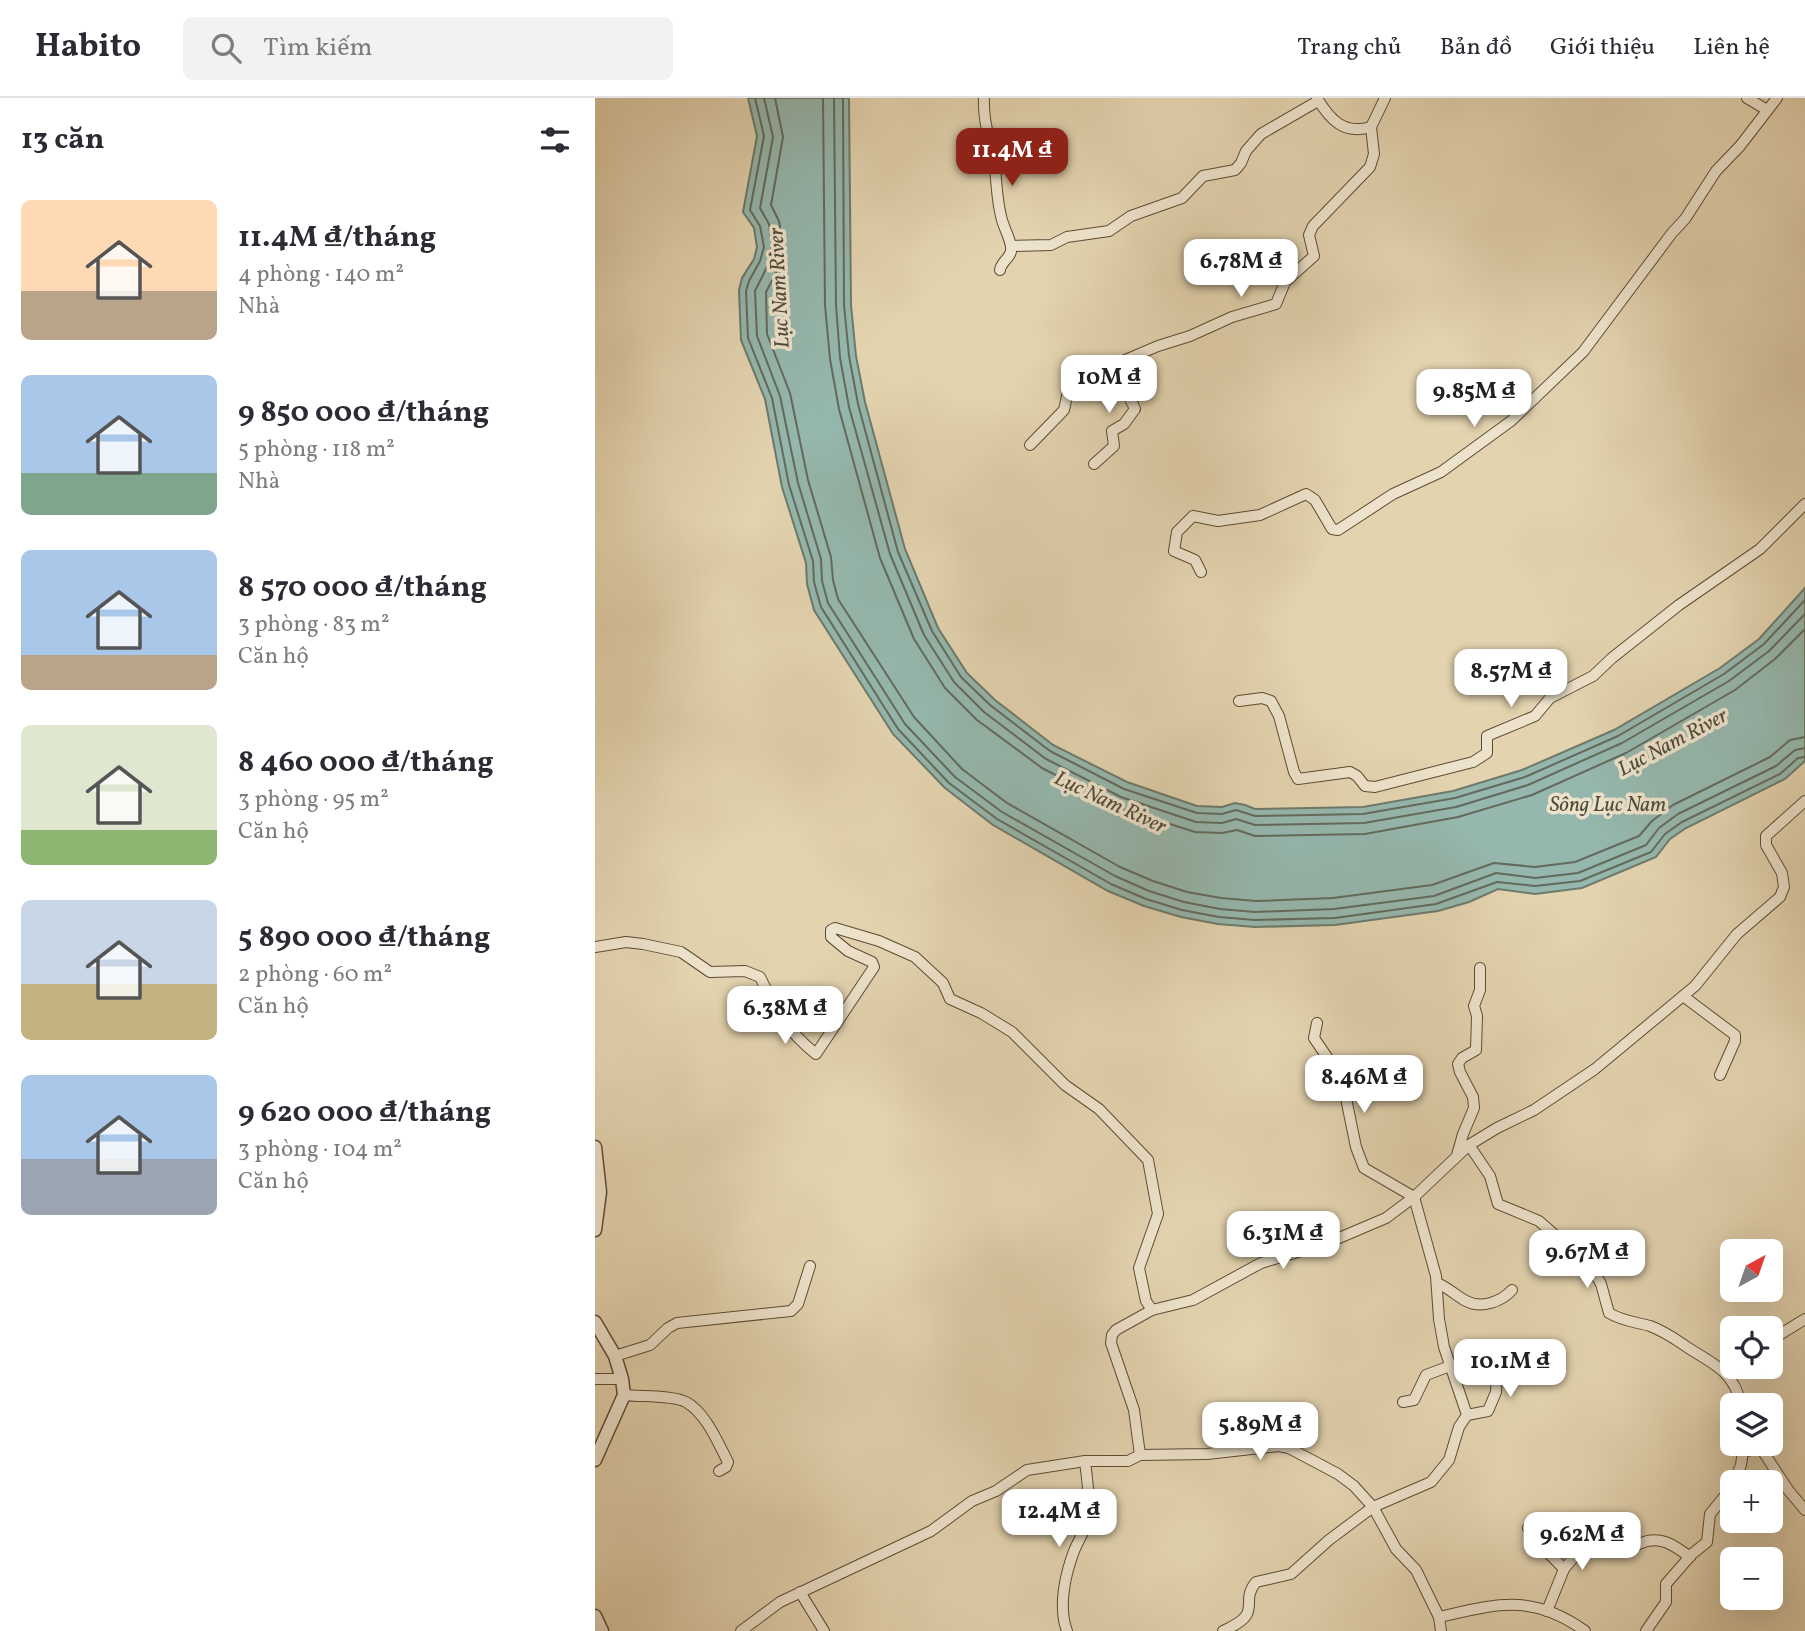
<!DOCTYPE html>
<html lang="vi">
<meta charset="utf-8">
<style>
:root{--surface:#fff;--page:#f2f2f3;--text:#2b2b33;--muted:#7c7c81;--line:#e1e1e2;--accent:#8f2418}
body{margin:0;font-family:Vollkorn,serif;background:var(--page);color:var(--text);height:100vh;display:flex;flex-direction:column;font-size:26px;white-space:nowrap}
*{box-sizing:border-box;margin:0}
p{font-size:23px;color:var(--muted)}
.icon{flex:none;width:38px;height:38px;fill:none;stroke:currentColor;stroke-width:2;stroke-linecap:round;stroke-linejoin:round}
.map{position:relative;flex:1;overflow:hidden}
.panel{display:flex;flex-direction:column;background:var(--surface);width:595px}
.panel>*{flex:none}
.needle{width:46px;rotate:40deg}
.controls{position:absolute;left:1125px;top:1141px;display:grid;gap:14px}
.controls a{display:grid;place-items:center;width:63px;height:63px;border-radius:10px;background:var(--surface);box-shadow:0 7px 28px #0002;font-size:35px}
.price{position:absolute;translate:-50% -60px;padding:0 16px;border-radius:14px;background:#fff;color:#222;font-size:23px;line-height:46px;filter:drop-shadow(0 2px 4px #0008)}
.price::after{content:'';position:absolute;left:50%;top:42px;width:21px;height:16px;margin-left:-10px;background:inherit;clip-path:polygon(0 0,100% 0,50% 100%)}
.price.selected{background:var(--accent);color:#fff}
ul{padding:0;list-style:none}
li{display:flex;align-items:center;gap:21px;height:175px;padding:0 21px}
li span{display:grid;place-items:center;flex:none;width:196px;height:140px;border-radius:10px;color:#555}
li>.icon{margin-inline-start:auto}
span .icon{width:84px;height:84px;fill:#fffc;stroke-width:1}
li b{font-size:30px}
h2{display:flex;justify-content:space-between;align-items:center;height:84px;padding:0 21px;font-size:30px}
header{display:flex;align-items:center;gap:42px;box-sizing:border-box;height:98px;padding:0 35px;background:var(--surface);border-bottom:2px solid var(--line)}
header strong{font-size:33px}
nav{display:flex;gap:38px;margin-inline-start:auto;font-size:24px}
.search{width:490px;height:63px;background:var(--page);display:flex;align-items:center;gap:18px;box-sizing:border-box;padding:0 24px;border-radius:10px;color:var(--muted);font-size:26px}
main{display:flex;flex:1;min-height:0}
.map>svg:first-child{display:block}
.water{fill:#95b7ad;stroke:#6d7a6c;stroke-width:2}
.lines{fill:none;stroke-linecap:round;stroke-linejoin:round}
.shore{stroke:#636a5c;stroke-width:2}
.minor-casing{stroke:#5e4b33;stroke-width:12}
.tertiary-casing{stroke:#5e4b33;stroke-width:15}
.minor{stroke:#ede2cb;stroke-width:10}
.tertiary{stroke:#ede2cb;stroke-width:12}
.labels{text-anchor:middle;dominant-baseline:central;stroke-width:7;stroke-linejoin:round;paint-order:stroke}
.water-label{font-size:21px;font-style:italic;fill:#4f4c3b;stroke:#ede2cb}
</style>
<header>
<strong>Habito</strong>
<div class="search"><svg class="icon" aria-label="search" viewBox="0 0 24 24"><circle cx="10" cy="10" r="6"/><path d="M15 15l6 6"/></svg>Tìm kiếm</div>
<nav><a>Trang chủ</a><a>Bản đồ</a><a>Giới thiệu</a><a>Liên hệ</a></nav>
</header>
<main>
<section class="panel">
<h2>13 căn<svg class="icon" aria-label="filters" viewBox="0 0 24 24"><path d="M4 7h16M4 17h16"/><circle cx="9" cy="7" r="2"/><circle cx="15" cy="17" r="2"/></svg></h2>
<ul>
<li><span style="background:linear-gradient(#ffd9b3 65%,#b9a48a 0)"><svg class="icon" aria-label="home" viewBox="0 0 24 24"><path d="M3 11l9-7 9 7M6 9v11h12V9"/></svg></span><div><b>11.4M ₫/tháng</b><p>4 phòng · 140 m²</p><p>Nhà</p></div></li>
<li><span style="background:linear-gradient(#a9c7e8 70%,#7fa58c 0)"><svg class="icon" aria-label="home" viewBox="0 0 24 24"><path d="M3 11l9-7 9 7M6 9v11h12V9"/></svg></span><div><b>9 850 000 ₫/tháng</b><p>5 phòng · 118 m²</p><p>Nhà</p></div></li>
<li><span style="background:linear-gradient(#a9c7e8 75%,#b9a48a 0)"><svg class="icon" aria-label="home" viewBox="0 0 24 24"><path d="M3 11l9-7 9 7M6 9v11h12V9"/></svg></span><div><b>8 570 000 ₫/tháng</b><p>3 phòng · 83 m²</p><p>Căn hộ</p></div></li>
<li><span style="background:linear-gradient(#dfe7d0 75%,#8fb573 0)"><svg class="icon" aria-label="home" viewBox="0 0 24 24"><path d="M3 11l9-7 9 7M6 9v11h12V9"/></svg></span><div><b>8 460 000 ₫/tháng</b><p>3 phòng · 95 m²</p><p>Căn hộ</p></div></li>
<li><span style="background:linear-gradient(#c9d6e8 60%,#c2b280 0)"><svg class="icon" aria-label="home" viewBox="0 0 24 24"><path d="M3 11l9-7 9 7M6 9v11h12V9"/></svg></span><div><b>5 890 000 ₫/tháng</b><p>2 phòng · 60 m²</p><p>Căn hộ</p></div></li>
<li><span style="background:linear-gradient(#a9c7e8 60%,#9aa5b1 0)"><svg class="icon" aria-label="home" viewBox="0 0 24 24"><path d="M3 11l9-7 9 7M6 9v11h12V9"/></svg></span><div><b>9 620 000 ₫/tháng</b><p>3 phòng · 104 m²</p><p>Căn hộ</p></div></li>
</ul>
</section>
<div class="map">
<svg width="1210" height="1533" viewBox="0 0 1210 1533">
<rect width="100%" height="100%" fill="#e3d3af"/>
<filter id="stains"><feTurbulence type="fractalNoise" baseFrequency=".00286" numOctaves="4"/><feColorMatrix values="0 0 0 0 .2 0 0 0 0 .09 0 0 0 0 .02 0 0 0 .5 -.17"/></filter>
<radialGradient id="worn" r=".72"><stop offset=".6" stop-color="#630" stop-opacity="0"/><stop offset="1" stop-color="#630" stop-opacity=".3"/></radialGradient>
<!-- water -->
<polygon class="water" points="153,0 254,0 256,207 261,258 270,304 310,451 343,530 372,575 400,602 458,647 532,684 602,708 627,709 640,705 650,707 660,711 768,709 858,693 927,672 1019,632 1125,570 1164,541 1210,490 1210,663 1190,681 1091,730 1075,741 1061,759 987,790 940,796 903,791 874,804 843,813 740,827 660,829 623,826 586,819 549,808 513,793 398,727 350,690 298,636 219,512 212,486 211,465 187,389 170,301 146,242 144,192 147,180 159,161 162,149 159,130 148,114 162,38"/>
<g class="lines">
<!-- shore -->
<g class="shore">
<polyline points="160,0 169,38 155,112 165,128 169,149 165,163 154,183 151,193 153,240 177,300 194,387 218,463 219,484 226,509 303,631 354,685 402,721 516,786 551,801 587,812 624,819 660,822 740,820 841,806 902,784 940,788 985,783 1056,754 1070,736 1087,724 1185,676 1203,660 1210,659"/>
<polyline points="169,0 178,39 165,110 174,126 177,148 173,167 160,193 162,238 185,298 203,385 226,461 227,483 233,505 310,626 360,679 407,714 520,778 554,793 589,804 625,811 660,814 739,811 839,798 901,775 940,780 983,775 1051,747 1064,730 1083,716 1181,668 1200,652 1210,650"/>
<polyline points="180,0 188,39 176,107 184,123 188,148 183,171 171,194 172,236 195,295 213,382 236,459 238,482 243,501 319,619 367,671 412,705 525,769 558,783 592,794 626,800 661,803 738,800 837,787 899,765 940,769 980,764 1044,738 1057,723 1078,707 1175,659 1195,642 1210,639"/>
<polyline points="228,0 230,207 235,261 244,311 285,460 319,541 350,590 382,622 447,670 522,709 600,734 627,735 642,732 660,738 770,736 863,719 937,697 1031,655 1140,592 1180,561 1210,531"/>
<polyline points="239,0 241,207 245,260 254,309 295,456 329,537 359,584 389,614 451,661 526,699 601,724 627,725 641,721 660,727 769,725 861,709 933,687 1027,645 1134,583 1174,553 1210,516"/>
<polyline points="248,0 249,207 254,258 263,306 303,454 337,533 366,579 395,607 455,653 529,691 602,715 627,716 641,712 660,718 768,716 860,700 930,679 1023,638 1129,576 1169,546 1210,502"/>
</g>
<defs>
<g id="minor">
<path d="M389,0C388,22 394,38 398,59C402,78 401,99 406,118C408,129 415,139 416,149C418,159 406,163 405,172"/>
<path d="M722,0C735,22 749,37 776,29"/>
<polyline points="1152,0 1172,12"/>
<polyline points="416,148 456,147 472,139 514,133 536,118 587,100 608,78 640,72 646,65 651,53 666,36 723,3"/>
<polyline points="435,347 469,312 472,298 523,265 563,248 595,238 637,219 681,206 690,184 719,158 714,137 718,128 775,69 779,56 776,29 790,0"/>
<polyline points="499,366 519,348 517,333 529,326 540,311 519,267"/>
<polyline points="606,474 600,462 579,453 582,434 598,418 623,423 665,417 711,396 720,402 737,431 743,432 798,396 846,374 916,323 988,254 1077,135 1090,121 1121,73 1145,48 1182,0"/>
<polyline points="644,603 667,600 676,603 684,618 699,674 703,681 755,674 762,678 770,688 780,689 878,664 892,655 892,638 940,618 955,600 998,578 1017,560 1084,507 1165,451 1210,406"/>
<path d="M0,849L31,844L48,846L86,854L115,874L150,873L165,879C181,912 191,932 221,956L279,869L277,864L253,853L236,839V832L240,830L284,843L320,859L348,885L355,901L386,915L417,934L470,987L504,1011L553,1062L563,1116L544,1170L551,1203L557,1212"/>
<polyline points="1088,898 1140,937 1140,943 1125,977"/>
<path d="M874,1047L895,1078L903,1106L944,1123L961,1138L990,1158L1006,1186L1014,1215C1027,1223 1041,1224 1055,1228C1072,1234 1084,1244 1098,1253C1122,1267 1141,1278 1146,1307"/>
<polyline points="862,1057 868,1036 879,1010 878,999 865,974 863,966 867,960 881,952 882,918 879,908 885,892 885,870"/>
<path d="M842,1185C854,1190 860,1197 871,1203C886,1211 906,1204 917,1192"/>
<polyline points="1176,1242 1210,1221"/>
<polyline points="20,1258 55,1247 73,1230 82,1225 196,1213 203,1206 215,1168"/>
<polyline points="1130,1274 1138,1263"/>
<polyline points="0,1281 27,1281"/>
<path d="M29,1297C45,1299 77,1297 91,1304C111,1315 123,1345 133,1364L131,1369L124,1373"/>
<polyline points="808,1304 819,1302 831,1277 855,1268"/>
<polyline points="872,1317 893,1313 901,1294 902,1268 909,1262 929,1263 953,1276"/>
<polyline points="1148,1354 1161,1351 1167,1352 1194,1393 1210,1412"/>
<path d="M545,1357L612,1356L684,1348L694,1350L743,1376L759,1388L778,1409L801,1451L821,1472L844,1519C902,1506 937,1495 990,1533"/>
<polyline points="1139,1384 1146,1367 1149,1346"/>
<polyline points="933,1430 939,1440 969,1471"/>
<path d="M1044,1446C1064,1436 1079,1447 1095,1459"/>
<polyline points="205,1494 229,1533"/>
<polyline points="952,1513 969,1471 988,1448 989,1446 983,1435 986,1427 992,1421"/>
<polyline points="844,1519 846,1533"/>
<polyline points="146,1533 185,1504 336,1433 377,1403 401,1393 432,1372 490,1363 533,1363 545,1357 539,1312 516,1245 517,1237 521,1232 557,1212 598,1202 666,1165 730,1146 791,1120 819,1099 874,1047 902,1030 939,1012 1000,971 1100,888 1142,836 1185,799 1189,789 1187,775 1171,747 1171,738 1210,703"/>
<path d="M472,1533C463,1509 470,1477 479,1453C483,1443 490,1433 492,1423C496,1404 492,1382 490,1363"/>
<path d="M628,1533C671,1514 643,1506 661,1484L696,1476L734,1442L778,1409L836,1384L854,1362L864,1329L872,1317L849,1249L844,1221L841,1178L819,1099L769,1070L761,1049L747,981L719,940L722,925"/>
<polyline points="1051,1533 1071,1504 1071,1486 1097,1456 1112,1444 1115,1416 1138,1388"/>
</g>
<g id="tertiary">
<polyline points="0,1049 5,1094 0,1132"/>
<polyline points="0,1224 20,1258 27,1281 29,1297 0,1362"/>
<polyline points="0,1518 7,1533"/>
</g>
</defs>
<!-- minor casing -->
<use href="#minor" class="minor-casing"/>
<!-- tertiary casing -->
<use href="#tertiary" class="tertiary-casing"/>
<!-- minor -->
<use href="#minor" class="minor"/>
<!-- tertiary -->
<use href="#tertiary" class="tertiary"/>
</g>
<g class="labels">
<!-- water labels -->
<g class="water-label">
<text transform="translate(185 190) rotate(-93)">Lục Nam River</text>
<text transform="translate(1078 645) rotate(-28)">Lục Nam River</text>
<text transform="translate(515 705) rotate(25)">Lục Nam River</text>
<text x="1013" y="707">Sông Lục Nam</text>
</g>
</g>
<rect width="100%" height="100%" filter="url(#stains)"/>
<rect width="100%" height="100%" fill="url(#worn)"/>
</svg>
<div class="controls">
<a><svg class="needle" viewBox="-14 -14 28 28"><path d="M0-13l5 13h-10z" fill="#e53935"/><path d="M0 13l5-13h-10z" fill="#7c7c81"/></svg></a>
<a><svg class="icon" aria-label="locate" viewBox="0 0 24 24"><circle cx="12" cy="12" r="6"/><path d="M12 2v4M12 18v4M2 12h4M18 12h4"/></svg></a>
<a><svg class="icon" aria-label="layers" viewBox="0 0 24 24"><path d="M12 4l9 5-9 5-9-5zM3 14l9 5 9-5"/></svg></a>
<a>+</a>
<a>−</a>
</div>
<b class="price selected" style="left:417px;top:90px">11.4M ₫</b>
<b class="price" style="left:646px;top:201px">6.78M ₫</b>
<b class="price" style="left:514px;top:317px">10M ₫</b>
<b class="price" style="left:879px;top:331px">9.85M ₫</b>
<b class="price" style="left:916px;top:611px">8.57M ₫</b>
<b class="price" style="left:190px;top:948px">6.38M ₫</b>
<b class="price" style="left:769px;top:1017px">8.46M ₫</b>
<b class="price" style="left:688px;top:1173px">6.31M ₫</b>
<b class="price" style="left:992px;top:1192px">9.67M ₫</b>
<b class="price" style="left:915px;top:1301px">10.1M ₫</b>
<b class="price" style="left:665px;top:1364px">5.89M ₫</b>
<b class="price" style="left:464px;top:1451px">12.4M ₫</b>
<b class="price" style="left:987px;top:1474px">9.62M ₫</b>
</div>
</main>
